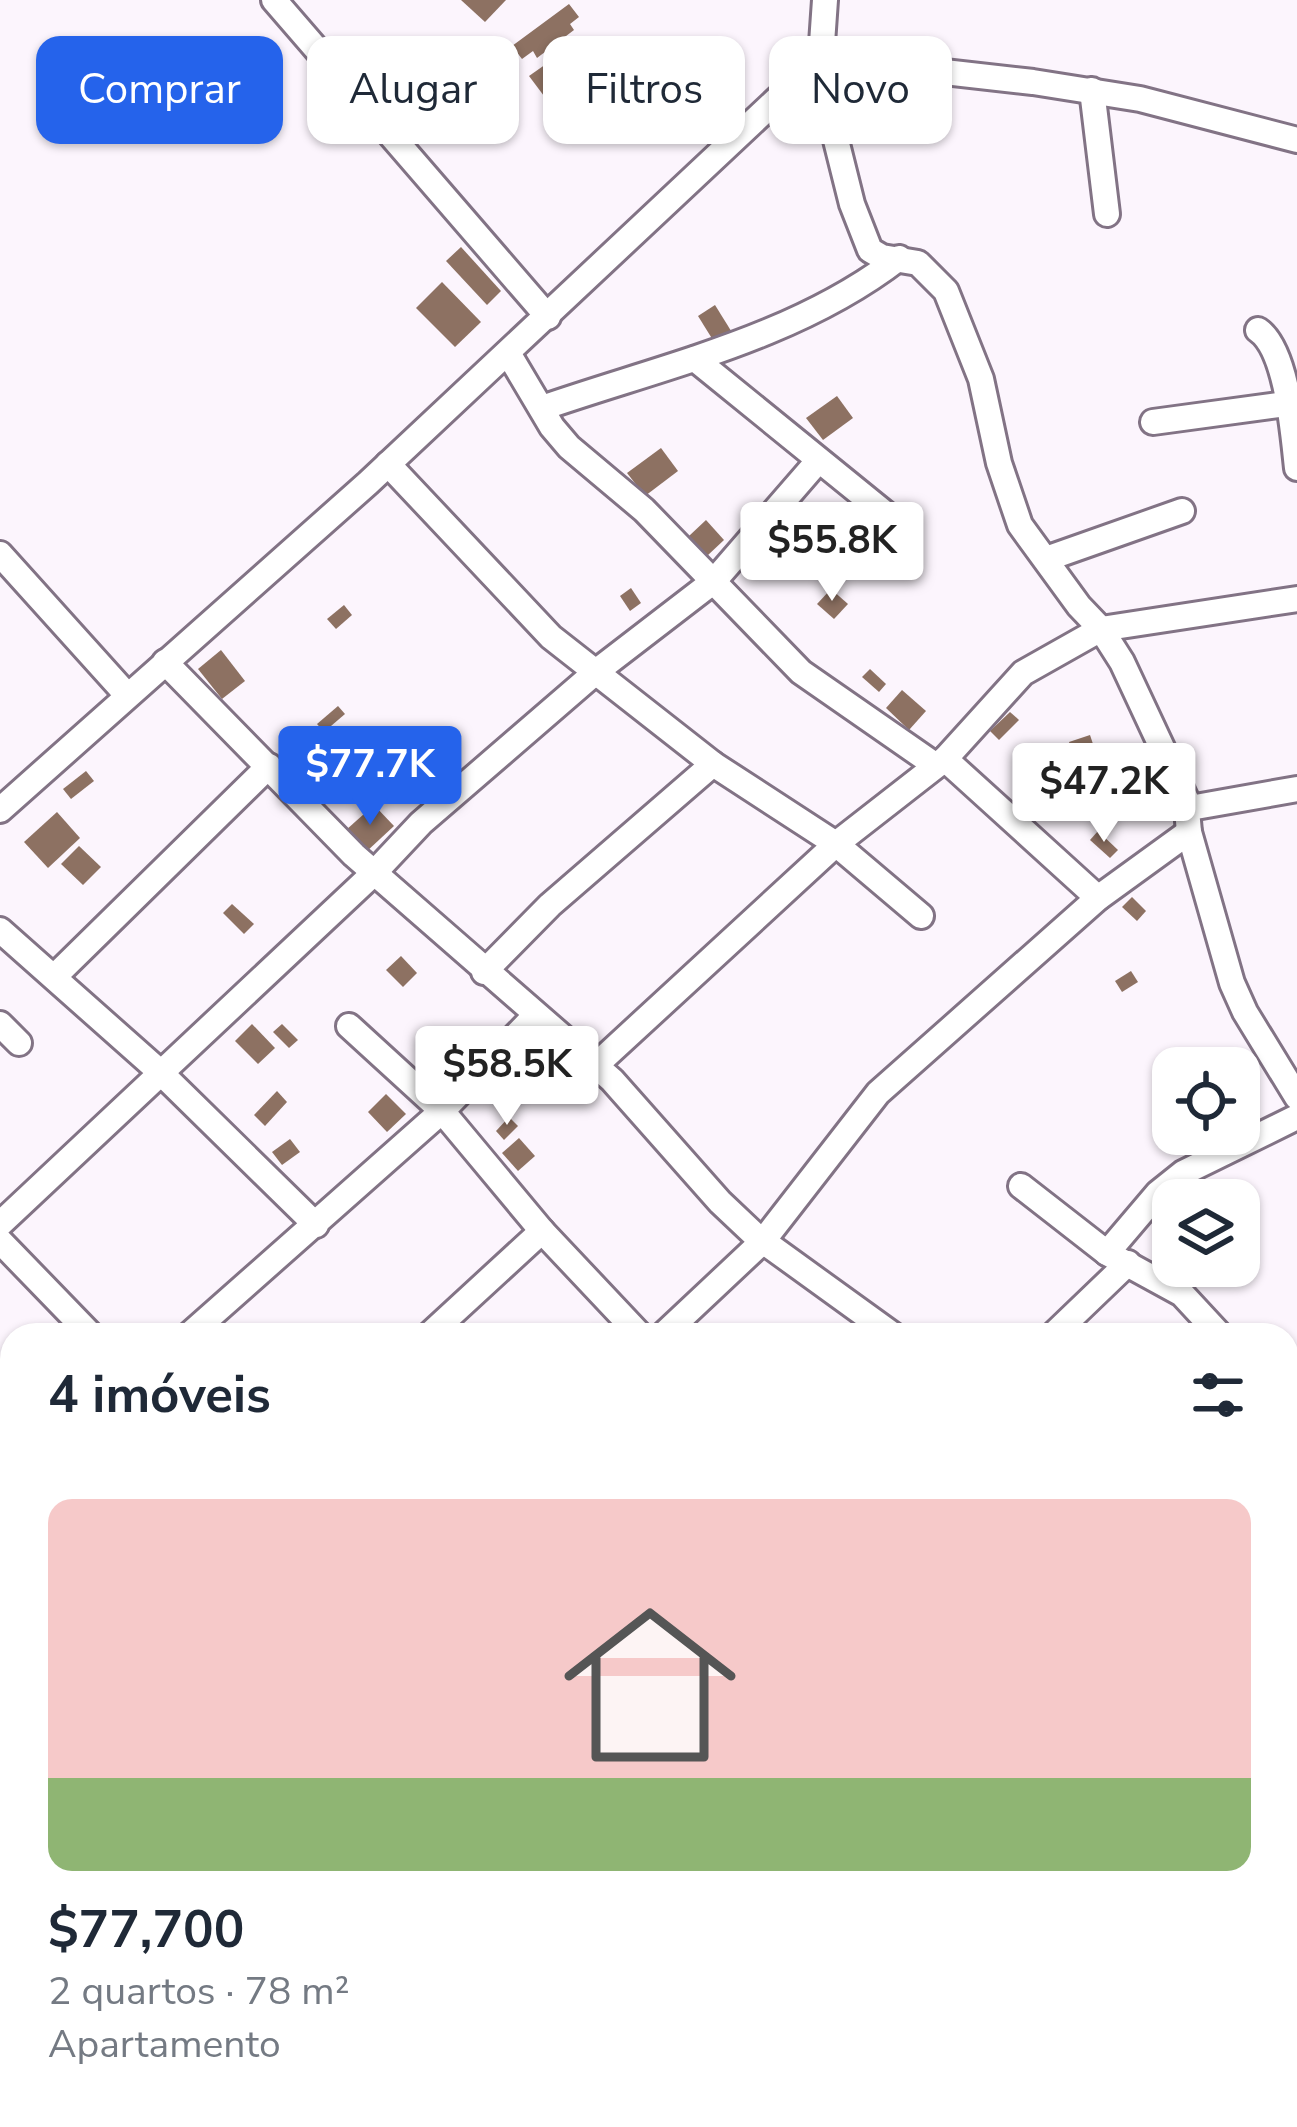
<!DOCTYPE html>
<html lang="pt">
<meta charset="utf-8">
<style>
:root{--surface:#fff;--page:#f2f2f3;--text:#1f2937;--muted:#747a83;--accent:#2563eb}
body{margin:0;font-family:"Nunito Sans",sans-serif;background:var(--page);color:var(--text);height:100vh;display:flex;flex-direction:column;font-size:45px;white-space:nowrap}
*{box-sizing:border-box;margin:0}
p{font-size:39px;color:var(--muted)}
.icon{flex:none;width:66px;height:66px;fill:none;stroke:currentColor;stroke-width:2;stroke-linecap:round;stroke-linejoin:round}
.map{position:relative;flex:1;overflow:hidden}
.panel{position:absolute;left:0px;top:1323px;width:1299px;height:804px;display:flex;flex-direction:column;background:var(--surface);border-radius:36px 36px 0 0;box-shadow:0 3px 9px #0004}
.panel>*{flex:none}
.hud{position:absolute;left:36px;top:36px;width:1227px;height:108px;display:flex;gap:24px}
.controls{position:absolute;left:1152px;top:1047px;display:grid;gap:24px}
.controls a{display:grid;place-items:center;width:108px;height:108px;border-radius:24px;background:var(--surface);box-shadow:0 3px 9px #0004;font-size:60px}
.price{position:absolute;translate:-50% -102px;padding:0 27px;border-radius:12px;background:#fff;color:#222;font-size:39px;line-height:78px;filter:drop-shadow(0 3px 6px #0008)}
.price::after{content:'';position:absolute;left:50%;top:72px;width:36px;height:27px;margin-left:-18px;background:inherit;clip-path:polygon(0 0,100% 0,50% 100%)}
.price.active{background:var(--accent);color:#fff}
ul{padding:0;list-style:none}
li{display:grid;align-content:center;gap:24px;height:636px;padding:0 48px}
li span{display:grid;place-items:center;height:372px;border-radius:24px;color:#555}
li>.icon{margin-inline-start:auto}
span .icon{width:216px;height:216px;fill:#fffc;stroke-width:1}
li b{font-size:51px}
h2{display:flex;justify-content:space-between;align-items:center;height:144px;padding:0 48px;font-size:51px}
.tag{padding:0 42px;border-radius:24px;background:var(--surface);box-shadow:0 3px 9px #0004;font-size:42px;line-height:108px}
.tag.active{background:var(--accent);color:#fff}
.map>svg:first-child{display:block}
.building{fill:#8d7162}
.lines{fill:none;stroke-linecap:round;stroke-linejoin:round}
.street-casing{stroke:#827385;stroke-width:30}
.street{stroke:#fff;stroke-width:24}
</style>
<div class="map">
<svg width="1297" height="2127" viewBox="0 0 1297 2127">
<rect width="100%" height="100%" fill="#fcf5fd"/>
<!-- building -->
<g class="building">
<polygon points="461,0 506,0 485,22"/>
<polygon points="569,4 579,17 570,24 574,30 537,58 533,51 522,59 512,46"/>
<polygon points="566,50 583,75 547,100 529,76"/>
<polygon points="461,247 501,291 487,305 446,261"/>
<polygon points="442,282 481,322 455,347 416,308"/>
<polygon points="715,305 733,334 716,345 698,316"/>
<polygon points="837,396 853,418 823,440 806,418"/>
<polygon points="661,448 678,471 645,496 627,473"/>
<polygon points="706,520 724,540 707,556 689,536"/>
<polygon points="631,588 641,603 630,611 620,596"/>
<polygon points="831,589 848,604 834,619 817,604"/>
<polygon points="344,605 352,615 336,629 327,619"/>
<polygon points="221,650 245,681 222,699 198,669"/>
<polygon points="870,669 886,684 879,692 862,677"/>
<polygon points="902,690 926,711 909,730 886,708"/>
<polygon points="338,706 345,714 324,732 317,724"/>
<polygon points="1010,712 1019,720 999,740 990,731"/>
<polygon points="1090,735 1094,747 1073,754 1069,742"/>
<polygon points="403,742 412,753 395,768 386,757"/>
<polygon points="379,761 388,772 364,794 354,783"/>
<polygon points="86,771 94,781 71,799 63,789"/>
<polygon points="1129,777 1135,797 1118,801 1113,782"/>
<polygon points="374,805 394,826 366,852 346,830"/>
<polygon points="57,812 80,838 48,868 24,842"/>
<polygon points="1098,831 1118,850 1110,858 1090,840"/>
<polygon points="79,846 101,867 83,885 61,864"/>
<polygon points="1132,897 1146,911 1137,921 1122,907"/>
<polygon points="232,904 254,924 244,934 223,913"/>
<polygon points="401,956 417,973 403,987 386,970"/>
<polygon points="1131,971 1138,982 1122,992 1115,981"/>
<polygon points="252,1024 275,1048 258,1064 235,1041"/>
<polygon points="282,1024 298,1040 289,1048 273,1032"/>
<polygon points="277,1091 287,1102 265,1126 254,1115"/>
<polygon points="386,1094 406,1114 387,1132 368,1112"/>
<polygon points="509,1117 518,1126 504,1140 496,1131"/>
<polygon points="519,1138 535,1156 518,1171 502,1153"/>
<polygon points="290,1139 300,1152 282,1165 272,1152"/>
<polygon points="1297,1947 1297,1977 1289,1980 1287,1951"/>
</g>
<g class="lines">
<defs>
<g id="street">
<polyline points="274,0 548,317"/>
<polyline points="825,0 821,58 834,132 852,204 870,250 882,257 918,263 946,291 981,379 999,463 1020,525 1079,606 1101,629 1122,662 1186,799 1189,832 1232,983 1245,1012 1297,1097"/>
<polyline points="1092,90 1107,214"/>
<path d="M1258,330C1287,350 1293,432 1297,468"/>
<polyline points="508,353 552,427 569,447 644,510 801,672 935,765"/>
<polyline points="695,359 892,519"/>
<path d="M542,408C663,366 796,338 899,258"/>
<polyline points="1153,422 1286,404"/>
<polyline points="388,464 551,637 713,764 836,844 921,916"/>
<polyline points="0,554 127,695"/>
<polyline points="1046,559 1182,511"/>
<polyline points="165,662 354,855 612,1080 720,1202 756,1236 893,1335"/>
<polyline points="945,759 1098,898"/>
<polyline points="1190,808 1297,789"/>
<polyline points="0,810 368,483 821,58 1033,82 1140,99 1297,140"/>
<polyline points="0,930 159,1071 316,1225"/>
<polyline points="484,972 550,905 713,764"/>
<polyline points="54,977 269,766"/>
<polyline points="0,1024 19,1043"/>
<polyline points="349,1026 442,1111 542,1231 640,1335"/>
<polyline points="595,1066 836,844 945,759 1023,673 1101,629 1297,599"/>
<polyline points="1021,1186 1107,1253 1182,1294 1220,1335"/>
<polyline points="0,1224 374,873 421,823 597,671 714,581 818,461"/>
<polyline points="0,1241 91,1335"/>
<polyline points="1107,1253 1158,1193 1183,1173 1297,1117"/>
<polyline points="189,1335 442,1111 535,1016"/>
<polyline points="429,1335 542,1231"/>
<polyline points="663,1335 763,1241 878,1093 1098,898 1189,832"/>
<polyline points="1053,1335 1128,1263"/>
<polyline points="1287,1390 1297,1381"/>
<polyline points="0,1443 12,1457"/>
<polyline points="1287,1606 1297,1598"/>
<polyline points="0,1614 12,1602"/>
<polyline points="1287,1785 1297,1798"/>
<polyline points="1287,1865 1297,1860"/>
<polyline points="1287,2079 1297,2074"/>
<polyline points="0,2080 12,2069"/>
<polyline points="84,2115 94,2127"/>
<polyline points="386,2115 390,2127"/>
<polyline points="715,2115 725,2127"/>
<polyline points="296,2127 314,2115"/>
<polyline points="609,2127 629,2115"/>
<polyline points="770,2127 790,2115"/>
<polyline points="1171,2127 1201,2115"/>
</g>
</defs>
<!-- street casing -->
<use href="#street" class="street-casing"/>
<!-- street -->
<use href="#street" class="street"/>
</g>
</svg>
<div class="controls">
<a><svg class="icon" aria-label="locate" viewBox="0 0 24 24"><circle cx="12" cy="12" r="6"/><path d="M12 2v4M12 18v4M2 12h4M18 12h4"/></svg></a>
<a><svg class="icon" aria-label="layers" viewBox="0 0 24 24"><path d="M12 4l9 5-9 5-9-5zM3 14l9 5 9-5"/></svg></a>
</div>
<b class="price" style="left:832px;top:604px">$55.8K</b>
<b class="price active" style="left:370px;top:828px">$77.7K</b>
<b class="price" style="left:1104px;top:845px">$47.2K</b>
<b class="price" style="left:507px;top:1128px">$58.5K</b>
<div class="hud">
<a class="tag active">Comprar</a>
<a class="tag">Alugar</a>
<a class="tag">Filtros</a>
<a class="tag">Novo</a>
</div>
<section class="panel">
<h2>4 imóveis<svg class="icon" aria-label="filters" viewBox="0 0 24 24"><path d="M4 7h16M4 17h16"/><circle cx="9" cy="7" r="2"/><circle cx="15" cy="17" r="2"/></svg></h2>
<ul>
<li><span style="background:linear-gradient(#f6c9c9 75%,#8fb573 0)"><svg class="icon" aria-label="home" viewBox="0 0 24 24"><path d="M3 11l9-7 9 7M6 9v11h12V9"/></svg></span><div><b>$77,700</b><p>2 quartos · 78 m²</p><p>Apartamento</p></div></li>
</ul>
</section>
</div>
